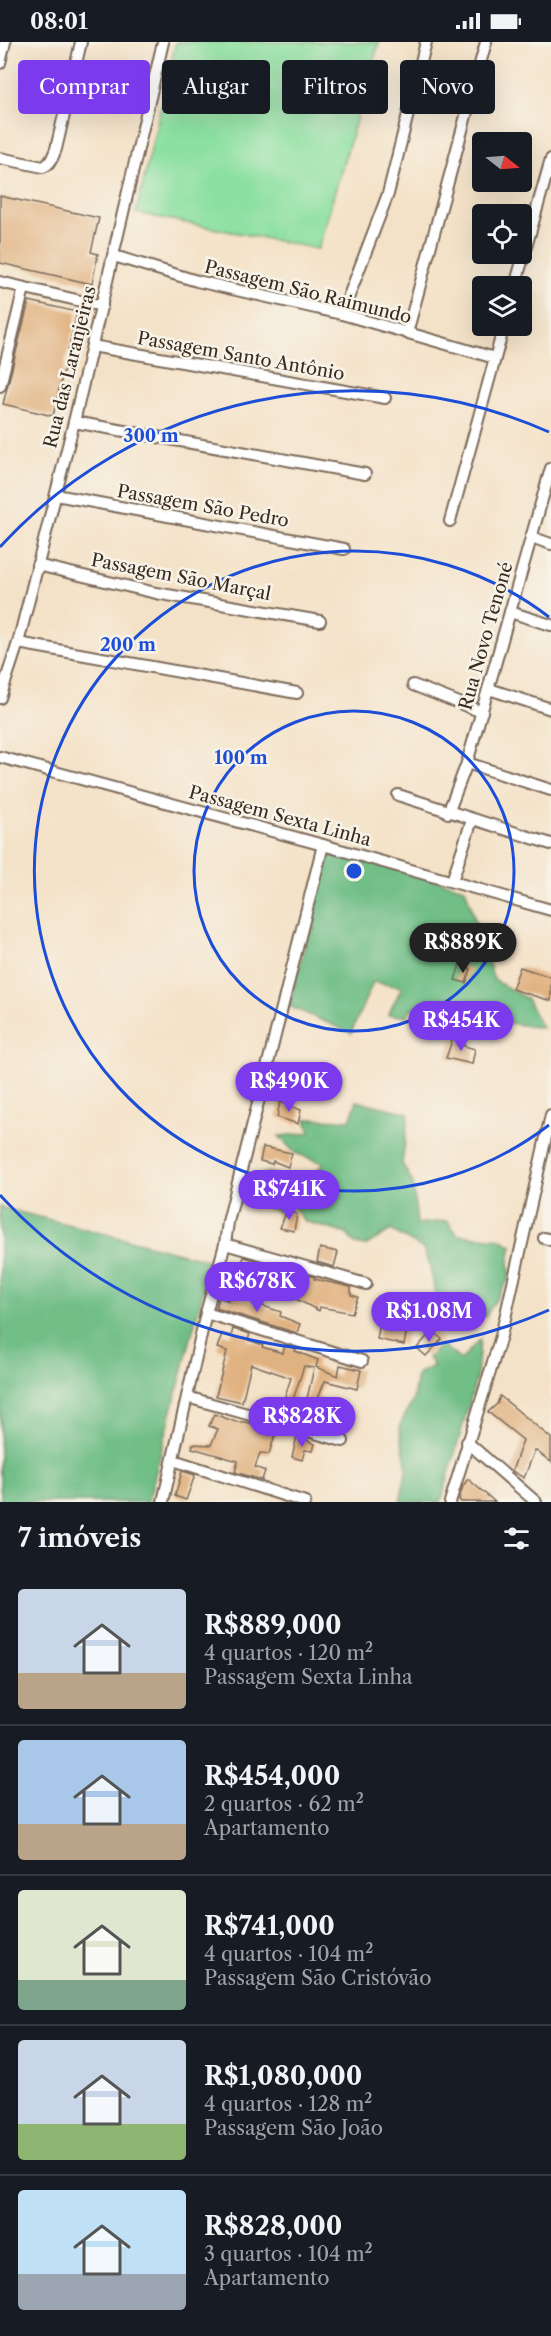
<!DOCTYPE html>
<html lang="pt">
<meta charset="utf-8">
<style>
:root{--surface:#171b24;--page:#242831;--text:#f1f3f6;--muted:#9ea1a6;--line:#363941;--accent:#7c3aed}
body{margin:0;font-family:"Libre Caslon Text",serif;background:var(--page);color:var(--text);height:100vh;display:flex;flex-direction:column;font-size:22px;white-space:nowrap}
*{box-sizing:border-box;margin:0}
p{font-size:20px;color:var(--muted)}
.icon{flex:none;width:33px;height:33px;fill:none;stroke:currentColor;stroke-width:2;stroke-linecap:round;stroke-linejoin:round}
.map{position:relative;height:1460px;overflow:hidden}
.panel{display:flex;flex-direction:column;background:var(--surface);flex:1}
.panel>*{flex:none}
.banner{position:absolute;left:18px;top:18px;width:516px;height:54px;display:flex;gap:12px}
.needle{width:39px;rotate:107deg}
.controls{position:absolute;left:472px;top:90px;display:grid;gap:12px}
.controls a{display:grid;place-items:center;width:60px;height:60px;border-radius:6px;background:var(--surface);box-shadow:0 6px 24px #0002;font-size:30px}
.price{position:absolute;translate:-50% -51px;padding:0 14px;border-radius:21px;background:var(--accent);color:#fff;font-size:20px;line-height:39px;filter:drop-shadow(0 2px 3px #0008)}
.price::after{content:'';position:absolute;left:50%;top:36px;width:18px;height:14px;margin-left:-9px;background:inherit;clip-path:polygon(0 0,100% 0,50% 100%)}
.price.active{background:#222;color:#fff}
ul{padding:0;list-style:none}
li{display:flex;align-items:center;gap:18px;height:150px;padding:0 18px}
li+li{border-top:2px solid var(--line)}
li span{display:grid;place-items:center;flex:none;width:168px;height:120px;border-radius:6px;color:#555}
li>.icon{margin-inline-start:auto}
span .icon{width:72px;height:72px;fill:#fffc;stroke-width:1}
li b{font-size:26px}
h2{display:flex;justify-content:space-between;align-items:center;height:72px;padding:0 18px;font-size:26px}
.tag{padding:0 21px;border-radius:6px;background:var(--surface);box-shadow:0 6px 24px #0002;font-size:21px;line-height:54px}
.tag.active{background:var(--accent);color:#fff}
.status{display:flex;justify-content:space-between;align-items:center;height:42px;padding:0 30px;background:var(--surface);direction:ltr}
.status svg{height:16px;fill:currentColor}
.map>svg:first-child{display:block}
.green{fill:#8ce0a1;stroke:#648560;stroke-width:1.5}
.forest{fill:#71be87;stroke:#567452;stroke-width:1.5}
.building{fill:#e1b281}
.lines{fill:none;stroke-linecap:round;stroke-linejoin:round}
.minor-casing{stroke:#7c6a5a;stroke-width:14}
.minor{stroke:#fff;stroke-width:10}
.ring{fill:none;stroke:#1d4ed8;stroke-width:3}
.labels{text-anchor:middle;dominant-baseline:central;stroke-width:5;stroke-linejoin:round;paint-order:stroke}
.street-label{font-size:18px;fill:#3b2a1e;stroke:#f7f3e8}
.centre{fill:#1d4ed8;stroke:#f7f3e8;stroke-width:3}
.ring-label{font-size:18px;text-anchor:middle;font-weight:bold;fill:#1d4ed8;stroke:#f7f3e8;stroke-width:5;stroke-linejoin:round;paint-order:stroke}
</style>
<div class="status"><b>08:01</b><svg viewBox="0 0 49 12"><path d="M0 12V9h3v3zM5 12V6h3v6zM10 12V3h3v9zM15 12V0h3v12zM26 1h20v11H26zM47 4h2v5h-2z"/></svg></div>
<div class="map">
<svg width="551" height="1460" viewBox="0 0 551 1460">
<rect width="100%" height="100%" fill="#f7f3e8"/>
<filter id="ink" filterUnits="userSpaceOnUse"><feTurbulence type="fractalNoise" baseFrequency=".0167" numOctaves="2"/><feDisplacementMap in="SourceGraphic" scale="12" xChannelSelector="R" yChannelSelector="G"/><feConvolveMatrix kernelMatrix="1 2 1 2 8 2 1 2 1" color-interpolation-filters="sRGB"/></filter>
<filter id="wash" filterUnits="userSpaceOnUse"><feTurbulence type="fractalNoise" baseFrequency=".008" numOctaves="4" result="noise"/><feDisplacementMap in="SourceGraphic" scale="24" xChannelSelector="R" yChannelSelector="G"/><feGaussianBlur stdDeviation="1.35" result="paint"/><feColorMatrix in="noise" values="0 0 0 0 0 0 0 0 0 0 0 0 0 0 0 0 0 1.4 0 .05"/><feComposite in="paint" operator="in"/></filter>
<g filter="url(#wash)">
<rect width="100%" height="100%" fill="#f4e2c8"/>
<!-- green -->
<polygon class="green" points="176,0 379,0 318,207 136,171"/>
<!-- forest -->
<g class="forest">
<polygon points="330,808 465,846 494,938 527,957 542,986 411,966 407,974 388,973 402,945 373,940 351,991 289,964"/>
<polygon points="357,1059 409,1071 402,1122 413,1141 417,1182 447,1179 458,1193 501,1197 512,1204 509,1218 510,1235 485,1275 470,1262 463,1278 452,1275 443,1282 419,1276 428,1269 436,1255 429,1220 422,1206 391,1188 365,1204 355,1202 347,1192 304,1179 293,1164 282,1171 264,1165 242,1149 241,1139 268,1130 286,1135 310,1138 323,1121 295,1111 279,1094 310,1091 306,1077 350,1078"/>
<polygon points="0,1165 211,1219 148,1460 0,1460"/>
<polygon points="480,1297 477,1334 441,1460 400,1460 407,1426 399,1385 413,1358 417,1332 434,1324 428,1316 441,1302 461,1318"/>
</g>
<g id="blocks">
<!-- building -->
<g class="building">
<polygon points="0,154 99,176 91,210 98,212 92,242 0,221"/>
<polygon points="29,259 77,270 53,374 3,362"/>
<polygon points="460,922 471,927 466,941 455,938"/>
<polygon points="520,925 551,935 551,959 512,947"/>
<polygon points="453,996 464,998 464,1004 475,1007 472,1022 446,1016"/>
<polygon points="280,1060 301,1068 298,1082 277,1075"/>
<polygon points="263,1105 292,1111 288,1125 273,1119 272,1122 260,1119"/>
<polygon points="287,1168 297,1172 294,1189 280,1186"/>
<polygon points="320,1206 338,1210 334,1225 317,1220"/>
<polygon points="244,1215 266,1221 262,1234 241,1223"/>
<polygon points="285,1227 315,1235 314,1237 351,1245 351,1253 358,1255 352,1271 320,1265 319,1269 298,1258 278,1252"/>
<polygon points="231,1253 281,1270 280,1274 300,1282 297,1291 216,1266 219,1255 229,1259"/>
<polygon points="381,1276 408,1281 404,1303 377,1297"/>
<polygon points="233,1287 250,1292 248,1298 263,1303 262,1305 283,1311 285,1303 296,1307 295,1309 318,1318 316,1325 338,1334 340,1323 361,1328 357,1347 325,1339 318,1356 326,1358 323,1368 333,1370 328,1386 302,1380 310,1362 306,1361 314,1326 304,1324 288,1373 279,1372 291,1336 251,1322 242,1360 216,1354 227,1309 217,1306 222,1292 231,1294"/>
<polygon points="432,1289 442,1297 426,1314 417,1306"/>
<polygon points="500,1354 551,1396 551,1420 535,1408 524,1436 512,1429 523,1398 488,1370 497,1362"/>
<polygon points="214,1372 236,1380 244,1380 266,1385 266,1387 276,1390 269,1412 260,1411 255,1425 265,1429 262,1438 235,1430 238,1419 192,1406 193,1402 211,1403 218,1387 209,1384"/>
<polygon points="297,1394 315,1402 313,1409 305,1408 302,1418 292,1415"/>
<polygon points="182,1429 195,1433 186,1458 175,1454"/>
<polygon points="468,1437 495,1460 461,1460 459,1457 463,1444"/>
</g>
</g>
</g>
<g filter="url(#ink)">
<use href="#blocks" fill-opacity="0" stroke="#7c6a5a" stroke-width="1.5"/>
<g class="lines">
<defs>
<g id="minor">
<polyline points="0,21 5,0"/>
<path d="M0,116L43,125C51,122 53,114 56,107L81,0"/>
<polyline points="114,214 197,239 342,272 495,316"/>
<polyline points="0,240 102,264"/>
<polyline points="515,244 551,117"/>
<polyline points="342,272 388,152 426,0"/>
<polyline points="407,291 486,0"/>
<polyline points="92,304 385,356"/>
<polyline points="0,344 24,246"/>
<polyline points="74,380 365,432"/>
<polyline points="56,453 344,507"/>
<polyline points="450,479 504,284"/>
<polyline points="531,495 551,502"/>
<polyline points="37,523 156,551 320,579"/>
<polyline points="510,570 551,583"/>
<polyline points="18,601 297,651"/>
<polyline points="413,643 482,670"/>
<polyline points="489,647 551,667"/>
<polyline points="0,656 18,601 74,380 163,0"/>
<polyline points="0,715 323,803 551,868"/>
<polyline points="467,721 551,748"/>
<polyline points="398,753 551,802"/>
<polyline points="448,771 467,721 551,426"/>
<polyline points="452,839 472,778"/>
<polyline points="544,1196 551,1198"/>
<polyline points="225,1202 366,1242"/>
<polyline points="206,1271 362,1319"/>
<polyline points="187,1355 343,1399"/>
<polyline points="467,1400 536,1460"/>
<polyline points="173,1418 305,1460"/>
<polyline points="163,1460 206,1271 225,1202 228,1180 323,803"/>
<polyline points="450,1460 501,1294 551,1073"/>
</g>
</defs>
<!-- minor casing -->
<use href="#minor" class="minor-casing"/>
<!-- minor -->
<use href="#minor" class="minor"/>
</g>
</g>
<!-- distance rings -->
<g class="ring">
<circle cx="354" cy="829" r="160"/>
<path d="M549 1083A320 320 0 1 1 549 575"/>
<path d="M549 1268A480 480 0 0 1 0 1153M0 505A480 480 0 0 1 549 390"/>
</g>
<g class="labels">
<!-- street labels -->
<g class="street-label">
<text transform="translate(308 250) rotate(14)">Passagem São Raimundo</text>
<text transform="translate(241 314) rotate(10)">Passagem Santo Antônio</text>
<text transform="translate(70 325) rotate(-76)">Rua das Laranjeiras</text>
<text transform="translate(203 464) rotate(10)">Passagem São Pedro</text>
<text transform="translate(181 535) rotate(11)">Passagem São Marçal</text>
<text transform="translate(486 594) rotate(-74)">Rua Novo Tenoné</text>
<text transform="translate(280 774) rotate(15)">Passagem Sexta Linha</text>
</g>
</g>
<circle cx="354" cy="829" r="9" class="centre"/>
<g class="ring-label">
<text x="151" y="400">300 m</text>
<text x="128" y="609">200 m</text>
<text x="241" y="722">100 m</text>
</g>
</svg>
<div class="controls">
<a><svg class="needle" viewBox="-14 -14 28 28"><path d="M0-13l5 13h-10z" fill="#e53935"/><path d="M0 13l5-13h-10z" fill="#9ea1a6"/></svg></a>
<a><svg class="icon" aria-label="locate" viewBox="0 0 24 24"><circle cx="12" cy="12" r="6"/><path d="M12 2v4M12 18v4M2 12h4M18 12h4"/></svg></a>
<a><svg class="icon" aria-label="layers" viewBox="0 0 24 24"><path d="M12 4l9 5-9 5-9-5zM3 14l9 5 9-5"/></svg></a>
</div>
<b class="price active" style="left:463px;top:932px">R$889K</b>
<b class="price" style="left:461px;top:1010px">R$454K</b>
<b class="price" style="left:289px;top:1071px">R$490K</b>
<b class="price" style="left:289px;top:1179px">R$741K</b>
<b class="price" style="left:257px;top:1271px">R$678K</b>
<b class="price" style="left:429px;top:1301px">R$1.08M</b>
<b class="price" style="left:302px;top:1406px">R$828K</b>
<div class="banner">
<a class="tag active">Comprar</a>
<a class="tag">Alugar</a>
<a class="tag">Filtros</a>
<a class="tag">Novo</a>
</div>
</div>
<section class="panel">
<h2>7 imóveis<svg class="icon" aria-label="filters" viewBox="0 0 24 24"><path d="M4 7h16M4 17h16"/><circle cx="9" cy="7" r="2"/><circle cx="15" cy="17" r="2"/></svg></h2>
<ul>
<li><span style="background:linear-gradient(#c9d6e8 70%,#b9a48a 0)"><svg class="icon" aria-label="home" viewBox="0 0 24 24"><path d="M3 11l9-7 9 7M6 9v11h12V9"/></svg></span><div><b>R$889,000</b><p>4 quartos · 120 m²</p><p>Passagem Sexta Linha</p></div></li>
<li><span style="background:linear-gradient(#a9c7e8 70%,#b9a48a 0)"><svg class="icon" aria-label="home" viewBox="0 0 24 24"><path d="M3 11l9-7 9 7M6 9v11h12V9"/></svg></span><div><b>R$454,000</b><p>2 quartos · 62 m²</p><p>Apartamento</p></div></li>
<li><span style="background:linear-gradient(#dfe7d0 75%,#7fa58c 0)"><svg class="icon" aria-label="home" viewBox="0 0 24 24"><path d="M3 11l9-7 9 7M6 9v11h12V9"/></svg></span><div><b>R$741,000</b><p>4 quartos · 104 m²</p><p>Passagem São Cristóvão</p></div></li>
<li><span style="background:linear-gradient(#c9d6e8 70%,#8fb573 0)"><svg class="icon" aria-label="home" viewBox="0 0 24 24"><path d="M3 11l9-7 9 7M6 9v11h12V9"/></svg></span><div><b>R$1,080,000</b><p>4 quartos · 128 m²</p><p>Passagem São João</p></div></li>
<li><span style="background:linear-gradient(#bfe0f5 70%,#9aa5b1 0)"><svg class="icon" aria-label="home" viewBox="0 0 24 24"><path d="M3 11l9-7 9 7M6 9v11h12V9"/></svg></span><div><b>R$828,000</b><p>3 quartos · 104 m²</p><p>Apartamento</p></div></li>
</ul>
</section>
